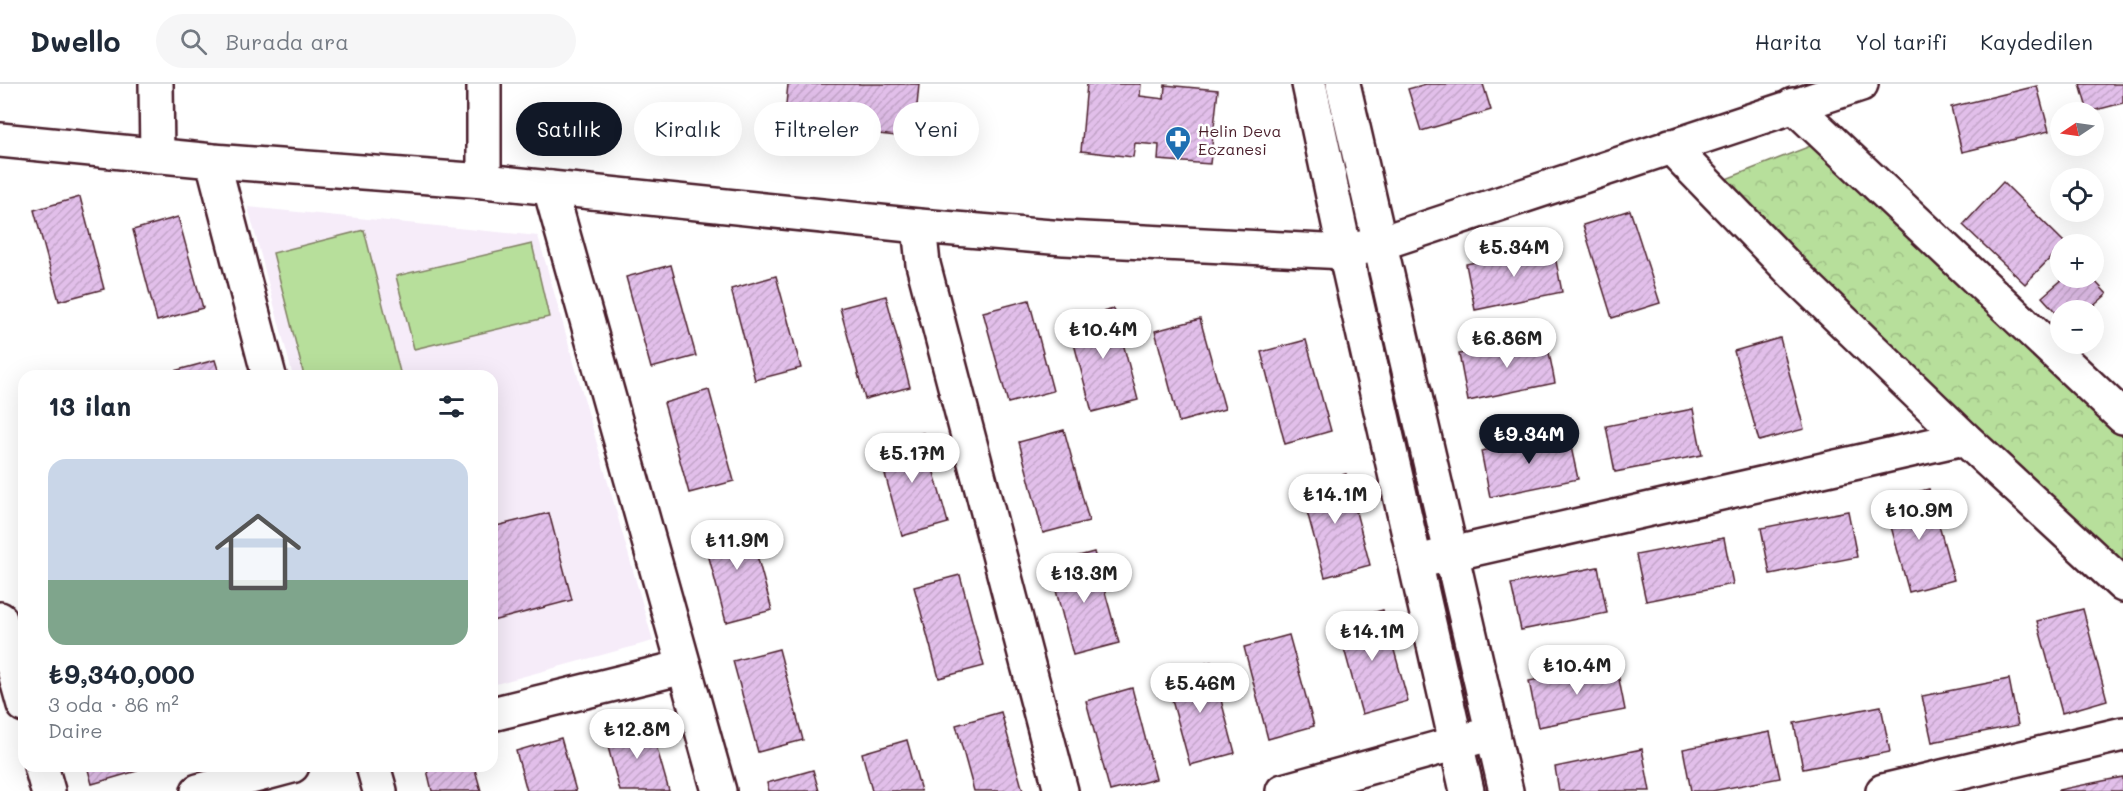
<!DOCTYPE html>
<html lang="tr">
<meta charset="utf-8">
<style>
:root{--surface:#fff;--page:#f6f6f7;--text:#1f2937;--muted:#747a83;--line:#e0e1e3;--accent:#111827}
body{margin:0;font-family:Mali,sans-serif;background:var(--page);color:var(--text);height:100vh;display:flex;flex-direction:column;font-size:22px;white-space:nowrap}
*{box-sizing:border-box;margin:0}
p{font-size:20px;color:var(--muted)}
.icon{flex:none;width:33px;height:33px;fill:none;stroke:currentColor;stroke-width:2;stroke-linecap:round;stroke-linejoin:round}
.map{position:relative;flex:1;overflow:hidden}
.sheet{position:absolute;left:18px;top:286px;width:480px;height:402px;display:flex;flex-direction:column;background:var(--surface);border-radius:18px;box-shadow:0 6px 24px #0002}
.sheet>*{flex:none}
.top-card{position:absolute;left:516px;top:18px;width:570px;height:54px;display:flex;gap:12px}
.needle{width:39px;rotate:257deg}
.fabs{position:absolute;left:2050px;top:18px;display:grid;gap:12px}
.fabs a{display:grid;place-items:center;width:54px;height:54px;border-radius:50%;background:var(--surface);box-shadow:0 6px 24px #0002;font-size:30px}
.price{position:absolute;translate:-50% -51px;padding:0 14px;border-radius:21px;background:#fff;color:#222;font-size:20px;line-height:39px;filter:drop-shadow(0 2px 3px #0008)}
.price::after{content:'';position:absolute;left:50%;top:36px;width:18px;height:14px;margin-left:-9px;background:inherit;clip-path:polygon(0 0,100% 0,50% 100%)}
.price.on{background:var(--accent);color:#fff}
ul{padding:0;list-style:none}
li{display:grid;align-content:center;gap:12px;height:318px;padding:0 30px}
li+li{border-top:2px solid var(--line)}
li span{display:grid;place-items:center;height:186px;border-radius:18px;color:#555}
li>.icon{margin-inline-start:auto}
span .icon{width:108px;height:108px;fill:#fffc;stroke-width:1}
li b{font-size:26px}
h2{display:flex;justify-content:space-between;align-items:center;height:72px;padding:0 30px;font-size:26px}
.chip{padding:0 21px;border-radius:27px;background:var(--surface);box-shadow:0 6px 24px #0002;font-size:21px;line-height:54px}
.chip.on{background:var(--accent);color:#fff}
header{display:flex;align-items:center;gap:36px;box-sizing:border-box;height:84px;padding:0 30px;background:var(--surface);border-bottom:2px solid var(--line)}
header strong{font-size:28px}
nav{display:flex;gap:33px;margin-inline-start:auto;font-size:21px}
.search{width:420px;height:54px;background:var(--page);display:flex;align-items:center;gap:15px;box-sizing:border-box;padding:0 21px;border-radius:33px;color:var(--muted);font-size:22px}
.map>svg:first-child{display:block}
.built{fill:#f6ecf9}
.park{fill:url(#park-crowns);stroke:#807f63;stroke-width:1.5}
.pitch{fill:#b7df9b;stroke:#807f63;stroke-width:1.5}
.building{fill:url(#building-hatch);stroke:#4a1f2b;stroke-width:1.5}
.lines{fill:none;stroke-linecap:round;stroke-linejoin:round}
.minor-casing{stroke:#4a1f2b;stroke-width:38}
.tertiary-casing{stroke:#4a1f2b;stroke-width:38}
.minor{stroke:#fff;stroke-width:33}
.tertiary{stroke:#fff;stroke-width:33}
.labels{text-anchor:middle;dominant-baseline:central;stroke-width:5;stroke-linejoin:round;paint-order:stroke}
.poi-label{font-size:16px;fill:#4a1f2b;stroke:#fff;text-anchor:start}
</style>
<header>
<strong>Dwello</strong>
<div class="search"><svg class="icon" aria-label="search" viewBox="0 0 24 24"><circle cx="10" cy="10" r="6"/><path d="M15 15l6 6"/></svg>Burada ara</div>
<nav><a>Harita</a><a>Yol tarifi</a><a>Kaydedilen</a></nav>
</header>
<div class="map">
<svg width="2123" height="707" viewBox="0 0 2123 707">
<defs>
<pattern id="park-crowns" width="20" height="18" patternUnits="userSpaceOnUse" patternTransform="scale(1.5)"><rect width="20" height="18" fill="#b7df9b"/><path d="M2 6a3 3 0 1 1 6 0M12 15a3 3 0 1 1 6 0" fill="none" stroke="#9fbf86"/></pattern>
<pattern id="building-hatch" width="6" height="6" patternUnits="userSpaceOnUse" patternTransform="scale(1.5)"><rect width="6" height="6" fill="#e2bfea"/><path d="M-1 1l2-2M0 6l6-6M5 7l2-2" fill="none" stroke="#c3a4c9"/></pattern>
</defs>
<rect width="100%" height="100%" fill="#fff"/>
<filter id="ink" filterUnits="userSpaceOnUse"><feTurbulence type="fractalNoise" baseFrequency=".0167" numOctaves="2"/><feDisplacementMap in="SourceGraphic" scale="12" xChannelSelector="R" yChannelSelector="G"/><feConvolveMatrix kernelMatrix="1 2 1 2 8 2 1 2 1" color-interpolation-filters="sRGB"/></filter>
<g filter="url(#ink)">
<!-- built -->
<polygon class="built" points="248,123 538,152 653,557 492,601 492,292 293,292"/>
<!-- park -->
<polygon class="park" points="1818,59 2123,348 2123,483 1996,363 1721,97"/>
<!-- pitch -->
<g class="pitch">
<polygon points="364,146 401,292 304,292 273,169"/>
<polygon points="532,160 549,233 414,265 396,192"/>
</g>
<!-- building -->
<g class="building">
<polygon points="788,0 919,0 914,54 861,48 862,34 838,32 837,46 784,41"/>
<polygon points="1087,0 1141,0 1140,12 1164,15 1165,1 1218,6 1210,80 1158,76 1159,61 1135,59 1133,73 1081,67"/>
<polygon points="1426,0 1483,0 1491,26 1421,47 1408,5"/>
<polygon points="2080,0 2123,0 2123,19 2088,28"/>
<polygon points="2037,2 2049,47 1962,68 1951,23"/>
<polygon points="2003,98 2065,159 2025,200 1963,141"/>
<polygon points="80,113 104,205 59,217 34,126"/>
<polygon points="1630,126 1660,219 1612,234 1583,141"/>
<polygon points="178,133 203,224 157,237 133,146"/>
<polygon points="1553,162 1562,208 1475,226 1466,180"/>
<polygon points="671,181 696,272 651,284 626,193"/>
<polygon points="776,192 801,284 755,296 731,205"/>
<polygon points="2064,194 2092,194 2107,210 2089,226 2061,226 2061,234 2042,213"/>
<polygon points="886,212 910,303 865,315 840,224"/>
<polygon points="1029,216 1053,307 1008,319 983,228"/>
<polygon points="1114,225 1138,316 1092,328 1068,237"/>
<polygon points="1200,235 1225,325 1179,338 1155,247"/>
<polygon points="1546,253 1555,299 1468,317 1459,270"/>
<polygon points="1780,254 1804,345 1759,357 1734,267"/>
<polygon points="1306,256 1331,347 1285,360 1261,268"/>
<polygon points="215,276 220,292 171,292 170,288"/>
<polygon points="709,306 734,397 689,409 664,319"/>
<polygon points="1693,325 1702,371 1615,388 1606,342"/>
<polygon points="1064,346 1089,437 1043,449 1019,358"/>
<polygon points="923,349 948,439 902,452 877,361"/>
<polygon points="1568,349 1578,395 1490,413 1481,367"/>
<polygon points="1346,390 1370,481 1325,493 1300,402"/>
<polygon points="1929,405 1954,496 1909,508 1884,417"/>
<polygon points="1848,427 1857,473 1770,490 1761,444"/>
<polygon points="549,429 572,516 492,537 492,443"/>
<polygon points="747,435 772,526 726,538 702,447"/>
<polygon points="1724,454 1733,500 1646,517 1636,471"/>
<polygon points="1094,468 1119,559 1073,571 1049,480"/>
<polygon points="1598,483 1607,529 1521,546 1511,500"/>
<polygon points="960,491 984,582 939,594 914,503"/>
<polygon points="2083,525 2107,616 2062,629 2037,537"/>
<polygon points="1383,526 1408,617 1362,630 1337,539"/>
<polygon points="1289,551 1314,642 1268,655 1244,563"/>
<polygon points="779,565 803,656 758,668 733,577"/>
<polygon points="1211,578 1235,669 1190,681 1165,591"/>
<polygon points="1616,580 1625,626 1538,643 1529,597"/>
<polygon points="2009,595 2018,641 1932,658 1922,612"/>
<polygon points="1132,604 1156,695 1110,707 1086,617"/>
<polygon points="1881,622 1890,668 1803,685 1794,639"/>
<polygon points="1001,628 1023,707 974,707 956,641"/>
<polygon points="650,640 669,707 620,707 605,652"/>
<polygon points="1770,648 1780,694 1712,707 1691,707 1683,665"/>
<polygon points="561,654 576,707 527,707 516,667"/>
<polygon points="907,656 921,707 872,707 862,669"/>
<polygon points="1642,665 1650,707 1559,707 1555,683"/>
<polygon points="87,682 136,682 137,687 92,700"/>
<polygon points="439,682 474,682 481,707 432,707 427,686"/>
<polygon points="813,686 819,707 769,707 767,699"/>
<polygon points="2123,693 2123,707 2058,707 2058,706"/>
</g>
<g class="lines">
<defs>
<g id="minor">
<polyline points="156,0 157,72"/>
<polyline points="484,0 484,97"/>
<polyline points="1793,21 2123,333"/>
<polyline points="1670,62 1798,194 1964,354 2123,501"/>
<polyline points="213,77 269,292"/>
<polyline points="550,104 719,707"/>
<polyline points="919,142 923,180 1061,707"/>
<polyline points="1416,478 1964,354"/>
<polyline points="0,535 24,621"/>
<polyline points="492,630 684,583"/>
<polyline points="41,682 48,707"/>
<polyline points="373,682 380,707"/>
<polyline points="198,707 292,682"/>
<polyline points="1283,707 1493,649"/>
<polyline points="1883,707 2123,650"/>
</g>
<g id="tertiary">
<polyline points="1309,0 1345,168 1467,707"/>
<polyline points="1343,0 1506,707"/>
<polyline points="0,56 213,77 484,97 919,142 1064,154 1345,168 1378,160 1861,0"/>
</g>
</defs>
<!-- minor casing -->
<use href="#minor" class="minor-casing"/>
<!-- tertiary casing -->
<use href="#tertiary" class="tertiary-casing"/>
<!-- minor -->
<use href="#minor" class="minor"/>
<!-- tertiary -->
<use href="#tertiary" class="tertiary"/>
</g>
</g>
<!-- icons -->
<defs>
<symbol id="pharmacy-pin" viewBox="-11 -11 22 30"><path d="M0 17L-7.5 6A9.5 9.5 0 1 1 7.5 6Z" fill="#1f6fb2" stroke="#fff"/><path d="M-2-6h4v4h4v4h-4v4h-4v-4h-4v-4h4Z" fill="#fff"/></symbol>
</defs>
<g fill-rule="evenodd">
<use href="#pharmacy-pin" x="1163" y="40" width="30" height="40"/>
</g>
<g class="labels">
<!-- poi labels -->
<g class="poi-label">
<text x="1198" y="46">Helin Deva<tspan x="1198" dy="18">Eczanesi</tspan></text>
</g>
</g>
</svg>
<div class="fabs">
<a><svg class="needle" viewBox="-14 -14 28 28"><path d="M0-13l5 13h-10z" fill="#e53935"/><path d="M0 13l5-13h-10z" fill="#747a83"/></svg></a>
<a><svg class="icon" aria-label="locate" viewBox="0 0 24 24"><circle cx="12" cy="12" r="6"/><path d="M12 2v4M12 18v4M2 12h4M18 12h4"/></svg></a>
<a>+</a>
<a>−</a>
</div>
<b class="price" style="left:1514px;top:194px">₺5.34M</b>
<b class="price" style="left:1103px;top:276px">₺10.4M</b>
<b class="price" style="left:1507px;top:285px">₺6.86M</b>
<b class="price on" style="left:1529px;top:381px">₺9.34M</b>
<b class="price" style="left:912px;top:400px">₺5.17M</b>
<b class="price" style="left:1335px;top:441px">₺14.1M</b>
<b class="price" style="left:1919px;top:457px">₺10.9M</b>
<b class="price" style="left:737px;top:487px">₺11.9M</b>
<b class="price" style="left:1084px;top:520px">₺13.3M</b>
<b class="price" style="left:1372px;top:578px">₺14.1M</b>
<b class="price" style="left:1577px;top:612px">₺10.4M</b>
<b class="price" style="left:1200px;top:630px">₺5.46M</b>
<b class="price" style="left:637px;top:676px">₺12.8M</b>
<div class="top-card">
<a class="chip on">Satılık</a>
<a class="chip">Kiralık</a>
<a class="chip">Filtreler</a>
<a class="chip">Yeni</a>
</div>
<section class="sheet">
<h2>13 ilan<svg class="icon" aria-label="filters" viewBox="0 0 24 24"><path d="M4 7h16M4 17h16"/><circle cx="9" cy="7" r="2"/><circle cx="15" cy="17" r="2"/></svg></h2>
<ul>
<li><span style="background:linear-gradient(#c9d6e8 65%,#7fa58c 0)"><svg class="icon" aria-label="home" viewBox="0 0 24 24"><path d="M3 11l9-7 9 7M6 9v11h12V9"/></svg></span><div><b>₺9,340,000</b><p>3 oda · 86 m²</p><p>Daire</p></div></li>
</ul>
</section>
</div>
